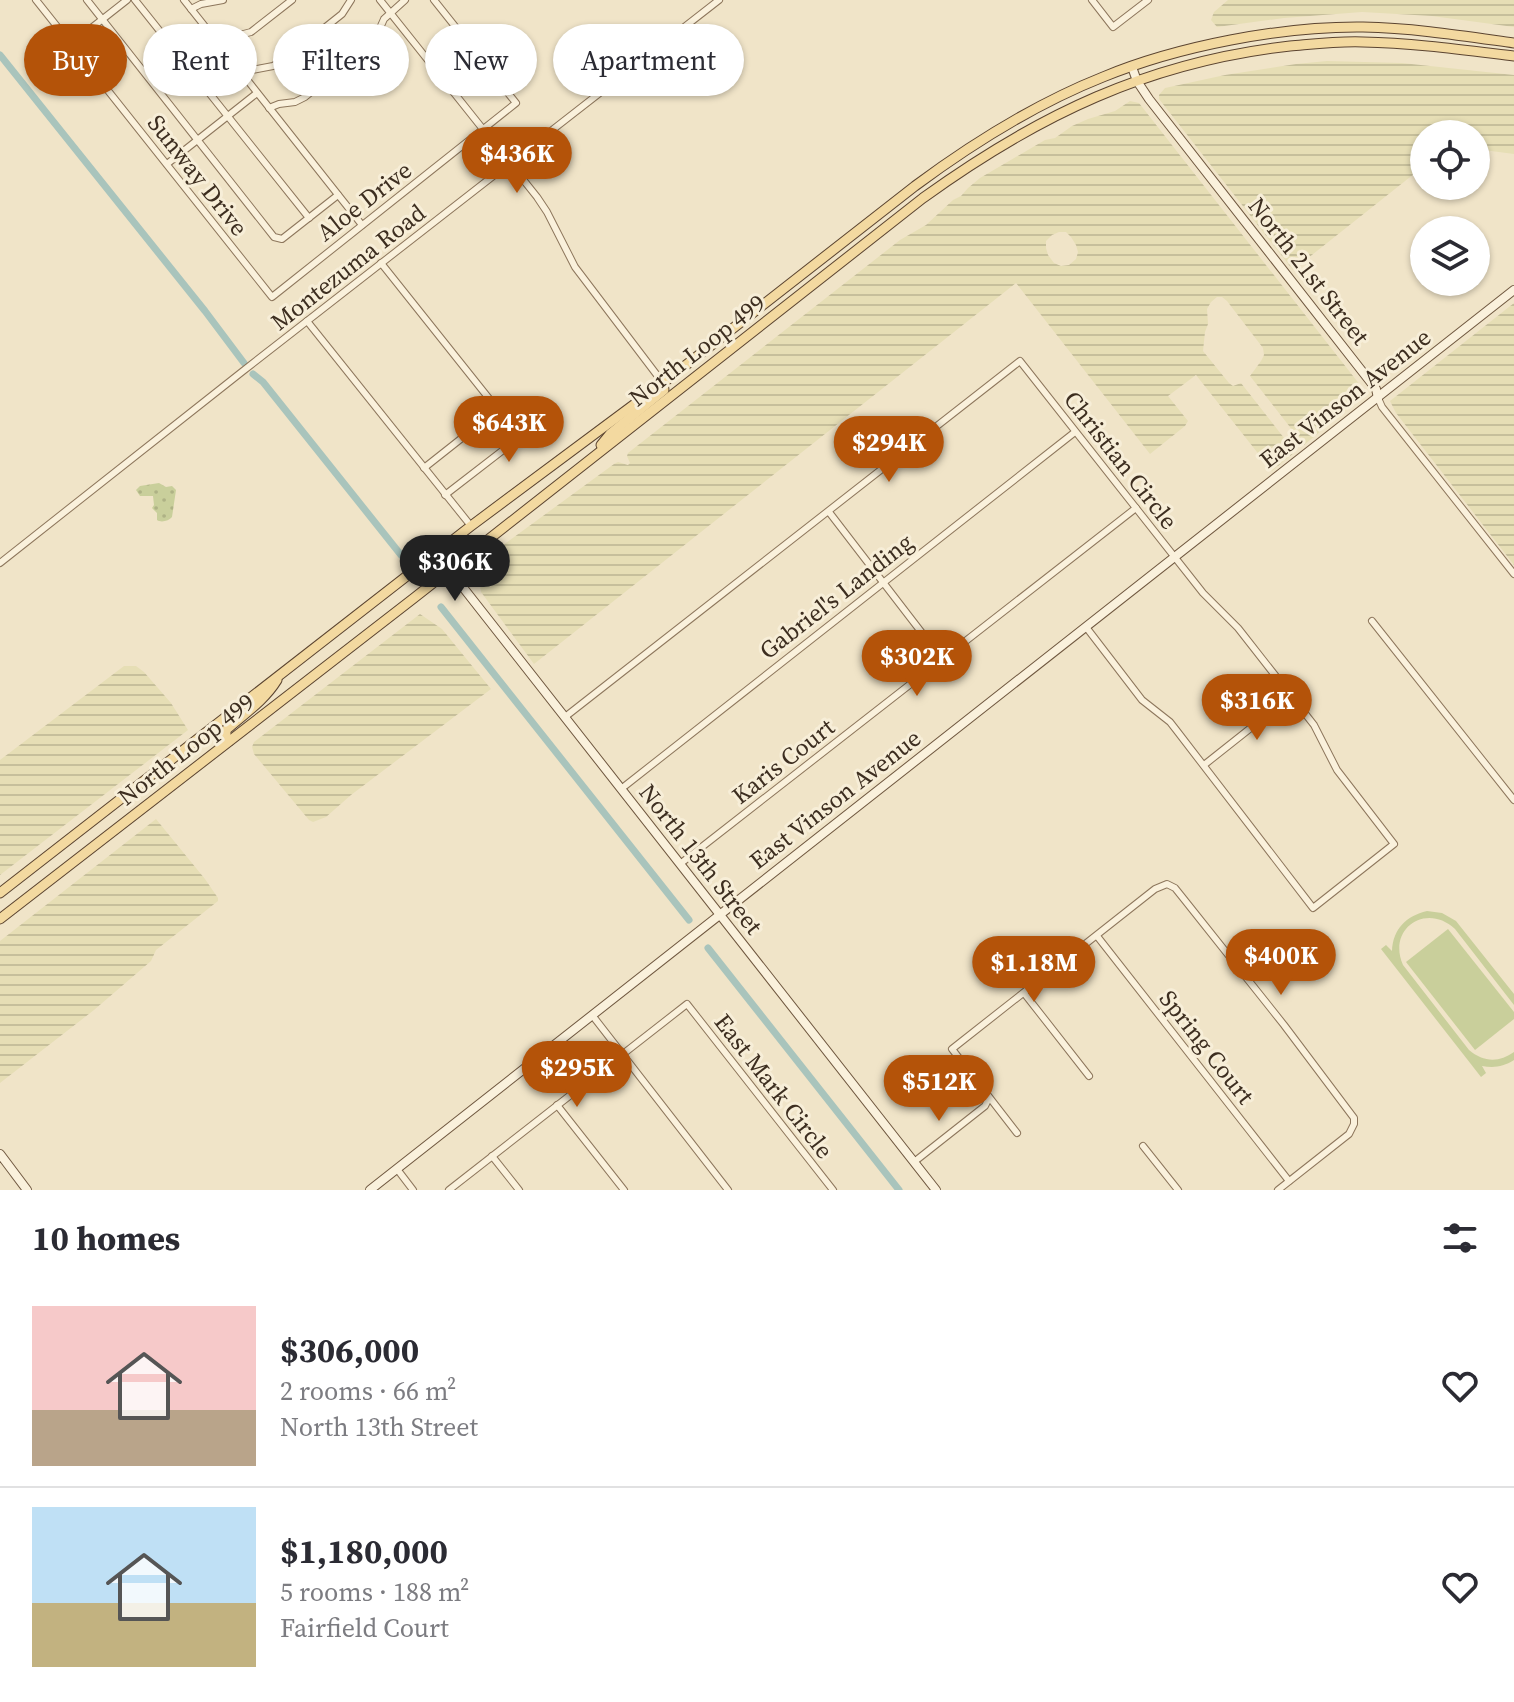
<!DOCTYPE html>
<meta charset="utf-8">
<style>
:root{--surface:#fff;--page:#f2f2f3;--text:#2b2b33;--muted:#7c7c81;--line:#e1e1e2;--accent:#b45309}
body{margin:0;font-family:"Source Serif 4",serif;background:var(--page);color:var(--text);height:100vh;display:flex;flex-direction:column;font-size:30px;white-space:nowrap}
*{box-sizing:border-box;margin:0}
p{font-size:26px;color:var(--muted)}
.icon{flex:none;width:44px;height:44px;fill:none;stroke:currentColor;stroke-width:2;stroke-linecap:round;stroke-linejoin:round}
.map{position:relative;height:1190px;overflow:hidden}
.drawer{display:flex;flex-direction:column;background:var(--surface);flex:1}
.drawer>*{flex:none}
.guide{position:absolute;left:24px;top:24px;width:800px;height:72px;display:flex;gap:16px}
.controls{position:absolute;left:1410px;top:120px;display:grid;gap:16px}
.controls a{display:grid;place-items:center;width:80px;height:80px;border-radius:50%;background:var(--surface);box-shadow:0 2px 6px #0004;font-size:40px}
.price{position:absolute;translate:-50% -68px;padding:0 18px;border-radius:28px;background:var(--accent);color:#fff;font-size:26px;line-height:52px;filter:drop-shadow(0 2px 4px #0008)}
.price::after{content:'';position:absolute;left:50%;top:48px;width:24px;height:18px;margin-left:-12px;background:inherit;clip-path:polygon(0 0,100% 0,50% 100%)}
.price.on{background:#222;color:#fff}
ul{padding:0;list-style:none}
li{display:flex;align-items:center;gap:24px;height:200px;padding:0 32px}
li+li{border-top:2px solid var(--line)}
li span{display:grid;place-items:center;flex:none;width:224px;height:160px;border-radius:0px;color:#555}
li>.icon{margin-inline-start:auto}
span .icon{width:96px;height:96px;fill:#fffc;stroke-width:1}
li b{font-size:34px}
h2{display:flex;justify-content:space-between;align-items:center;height:96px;padding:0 32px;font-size:34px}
.chip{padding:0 28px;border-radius:36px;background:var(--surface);box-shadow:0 2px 6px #0004;font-size:28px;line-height:72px}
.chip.on{background:var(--accent);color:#fff}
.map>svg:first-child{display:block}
.farmland{fill:url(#farmland-rules);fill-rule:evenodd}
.park{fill:url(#park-dots)}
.garden{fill:#c9cf9b}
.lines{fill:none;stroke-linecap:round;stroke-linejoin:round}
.canal{stroke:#a9c4bc;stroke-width:7}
.street-casing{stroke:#8d765c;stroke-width:8}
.secondary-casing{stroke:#6f573f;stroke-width:10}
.primary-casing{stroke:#5b4430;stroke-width:11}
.street{stroke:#faf1dc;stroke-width:6}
.secondary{stroke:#faf1dc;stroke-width:8}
.primary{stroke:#f3d9a0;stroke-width:9}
.labels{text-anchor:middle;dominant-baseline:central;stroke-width:6;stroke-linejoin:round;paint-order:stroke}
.street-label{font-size:24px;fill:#3d2e20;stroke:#f7eed8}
</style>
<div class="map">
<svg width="1514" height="1190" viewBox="0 0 1514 1190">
<defs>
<pattern id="farmland-rules" width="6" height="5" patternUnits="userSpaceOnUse" patternTransform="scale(2)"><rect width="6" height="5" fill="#e6deb5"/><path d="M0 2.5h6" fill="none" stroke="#c6bf9b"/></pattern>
<pattern id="park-dots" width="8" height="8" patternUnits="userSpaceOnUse" patternTransform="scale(2)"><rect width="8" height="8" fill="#c9cf9b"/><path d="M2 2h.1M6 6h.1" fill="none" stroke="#aeb285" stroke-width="1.8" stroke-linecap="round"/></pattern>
</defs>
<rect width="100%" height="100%" fill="#f0e4c8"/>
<!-- farmland -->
<g class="farmland">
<polygon points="1228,0 1514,0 1514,27 1432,16 1362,12 1284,18 1217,27 1211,20 1214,12"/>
<polygon points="1327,61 1402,63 1514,75 1514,154 1476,149 1476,134 1424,134 1424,166 1293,270 1159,99 1159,95 1165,88 1225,75 1296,64"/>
<path d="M1130,101L1139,103L1364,390L1363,396L1304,445L1250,376L1261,361L1264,355L1263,348L1227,301L1222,297H1217L1211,302L1207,309L1208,324L1205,332L1203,351L1229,383L1233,386L1241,383L1295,452L1272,471L1196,375L1168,396L1188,421L1185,426L1150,454L1016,283L534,664L481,592L478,573L483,563L495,551L614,464L618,462L628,465L630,463L627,456L628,453L900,240L926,225L953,200L961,196L968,188L980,178L1045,140L1055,138L1072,126L1088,119L1115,111ZM1059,232H1066L1071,237L1076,245L1078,252L1076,259L1069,265L1061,266L1054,263L1048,255L1046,248V241L1052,235Z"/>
<polygon points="1514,303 1514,565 1396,413 1390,401"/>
<polygon points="420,614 442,629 491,689 351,795 326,817 313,822 309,820 254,754 252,747 254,742"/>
<polygon points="124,666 136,666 144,672 171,703 188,730 0,875 0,760"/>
<polygon points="156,819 205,879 218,898 218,901 156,950 151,961 94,1010 0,1083 0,941"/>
</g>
<!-- park -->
<path class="park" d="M159,483L166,487L172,486L176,490L172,517C169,521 161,523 157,520V513L152,508L154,505L153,496H140L136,490L140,486Z"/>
<!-- garden -->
<g class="garden">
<path d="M1427,911L1442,913L1456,921L1514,994V1005L1455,929C1426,902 1387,929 1403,965L1469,1050C1483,1062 1499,1063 1514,1052V1060C1503,1067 1494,1068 1482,1066L1486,1073L1481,1077L1381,949L1386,945L1392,951C1393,929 1406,916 1427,911Z"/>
<polygon points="1448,929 1514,1012 1514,1019 1475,1050 1406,962"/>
</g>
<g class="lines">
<!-- canal -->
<g class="canal">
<polyline points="0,55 205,311 244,363"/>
<polyline points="253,374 263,382 401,555"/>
<polyline points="441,607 689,920"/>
<polyline points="708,948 899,1190"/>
</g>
<defs>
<g id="street">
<polyline points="36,0 272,297 516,103 434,0"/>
<polyline points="87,0 274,237 282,239 338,195"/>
<polyline points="135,0 309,218"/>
<polyline points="184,0 362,225"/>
<polyline points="380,0 537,197 547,212 575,267 663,383"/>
<polyline points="1092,0 1113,27 1148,0"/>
<polyline points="191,9 201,4 223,0"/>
<polyline points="217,41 251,32 292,0"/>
<polyline points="71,44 127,0"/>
<polyline points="244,76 252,70 273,66 288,57 342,14 351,0"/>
<polyline points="269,108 279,104 295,102 305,97 370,45 376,37 384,19 405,0"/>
<polyline points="167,164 257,93"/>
<polyline points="381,263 491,401 491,410 486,419 424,468"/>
<polyline points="307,321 471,526"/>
<polyline points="1378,398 1382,407 1514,574"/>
<polyline points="445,495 555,410"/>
<polyline points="829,512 942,659"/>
<polyline points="0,563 243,371 719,0"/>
<polyline points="1372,621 1514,800"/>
<polyline points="565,717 1020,361 1203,593 1238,628 1314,725 1337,770 1394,844 1313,908 1177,731 1170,722 1142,700 1086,627"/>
<polyline points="1204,765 1291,696"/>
<polyline points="621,789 1075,432"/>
<polyline points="680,864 1136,508"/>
<polyline points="1097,936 1289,1181"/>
<polyline points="1024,993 1089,1076"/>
<polyline points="592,1015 728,1190"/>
<polyline points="557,1105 624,1190"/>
<polyline points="1017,1133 952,1049 1155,889 1167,884 1175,888 1183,898 1284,1025 1354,1118 1354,1124 1349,1134 1278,1190"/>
<polyline points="1143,1146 1178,1190"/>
<polyline points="492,1156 519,1190"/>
<polyline points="914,1162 985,1106 989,1098"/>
<polyline points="397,1169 413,1190"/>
<polyline points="449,1190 687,1004 833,1190"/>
</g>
<g id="secondary">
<polyline points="1132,67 1137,81 1149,99 1376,389 1378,398"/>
<polyline points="436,553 936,1190"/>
<polyline points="0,1154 27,1190"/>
<polyline points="370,1190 1514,290"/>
</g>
<g id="primary">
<polyline points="601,445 610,434 664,390 663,383"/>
<path d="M229,741L226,737V730C244,714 264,701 277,680"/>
<path d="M0,893L471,526L663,383L915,186C973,143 1035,104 1103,77C1178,46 1282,26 1363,27C1414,28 1464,36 1514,43"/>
<path d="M0,919L414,598L923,198C1038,115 1148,62 1290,46C1314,44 1339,41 1363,42C1413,43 1464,50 1514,56"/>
</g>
</defs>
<!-- street casing -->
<use href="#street" class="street-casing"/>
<!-- secondary casing -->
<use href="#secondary" class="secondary-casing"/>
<!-- primary casing -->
<use href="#primary" class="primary-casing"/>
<!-- street -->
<use href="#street" class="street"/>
<!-- secondary -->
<use href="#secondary" class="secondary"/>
<!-- primary -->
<use href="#primary" class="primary"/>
</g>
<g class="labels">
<!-- street labels -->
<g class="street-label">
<text transform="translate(198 175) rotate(52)">Sunway Drive</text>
<text transform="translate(364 201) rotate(-38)">Aloe Drive</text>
<text transform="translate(348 267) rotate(-38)">Montezuma Road</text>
<text transform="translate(1309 271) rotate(52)">North 21st Street</text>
<text transform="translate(697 350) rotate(-38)">North Loop 499</text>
<text transform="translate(1345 398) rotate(-38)">East Vinson Avenue</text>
<text transform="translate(1121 460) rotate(52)">Christian Circle</text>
<text transform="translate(836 596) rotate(-38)">Gabriel's Landing</text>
<text transform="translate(186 749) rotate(-38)">North Loop 499</text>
<text transform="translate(783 761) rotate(-38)">Karis Court</text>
<text transform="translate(835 799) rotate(-38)">East Vinson Avenue</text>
<text transform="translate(701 859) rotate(52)">North 13th Street</text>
<text transform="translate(1207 1047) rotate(52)">Spring Court</text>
<text transform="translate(774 1086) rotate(52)">East Mark Circle</text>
</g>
</g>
</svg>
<div class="controls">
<a><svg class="icon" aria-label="locate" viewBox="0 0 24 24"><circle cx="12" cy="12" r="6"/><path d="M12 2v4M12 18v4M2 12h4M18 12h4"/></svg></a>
<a><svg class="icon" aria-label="layers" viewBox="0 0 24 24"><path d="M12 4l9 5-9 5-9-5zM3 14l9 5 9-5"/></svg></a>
</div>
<b class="price" style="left:517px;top:195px">$436K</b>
<b class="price" style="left:509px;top:464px">$643K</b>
<b class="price" style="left:889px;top:484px">$294K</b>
<b class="price on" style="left:455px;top:603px">$306K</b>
<b class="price" style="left:917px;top:698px">$302K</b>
<b class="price" style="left:1257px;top:742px">$316K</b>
<b class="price" style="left:1281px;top:997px">$400K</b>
<b class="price" style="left:1034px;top:1004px">$1.18M</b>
<b class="price" style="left:577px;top:1109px">$295K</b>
<b class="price" style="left:939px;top:1123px">$512K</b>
<div class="guide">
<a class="chip on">Buy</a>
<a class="chip">Rent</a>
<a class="chip">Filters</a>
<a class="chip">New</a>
<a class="chip">Apartment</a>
</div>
</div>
<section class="drawer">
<h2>10 homes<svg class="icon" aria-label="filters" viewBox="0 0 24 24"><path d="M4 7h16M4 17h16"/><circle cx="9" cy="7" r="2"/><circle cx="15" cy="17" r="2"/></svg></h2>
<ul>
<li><span style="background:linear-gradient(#f6c9c9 65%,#b9a48a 0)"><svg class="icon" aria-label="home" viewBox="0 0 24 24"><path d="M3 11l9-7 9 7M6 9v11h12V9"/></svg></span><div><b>$306,000</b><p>2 rooms · 66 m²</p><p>North 13th Street</p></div><svg class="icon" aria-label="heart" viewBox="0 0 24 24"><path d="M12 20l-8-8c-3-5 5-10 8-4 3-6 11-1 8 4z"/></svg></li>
<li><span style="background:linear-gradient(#bfe0f5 60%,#c2b280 0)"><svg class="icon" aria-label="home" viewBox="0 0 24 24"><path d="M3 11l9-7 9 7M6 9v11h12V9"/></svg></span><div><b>$1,180,000</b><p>5 rooms · 188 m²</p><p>Fairfield Court</p></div><svg class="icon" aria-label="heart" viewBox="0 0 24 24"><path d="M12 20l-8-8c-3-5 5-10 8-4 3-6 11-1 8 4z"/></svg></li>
</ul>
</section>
